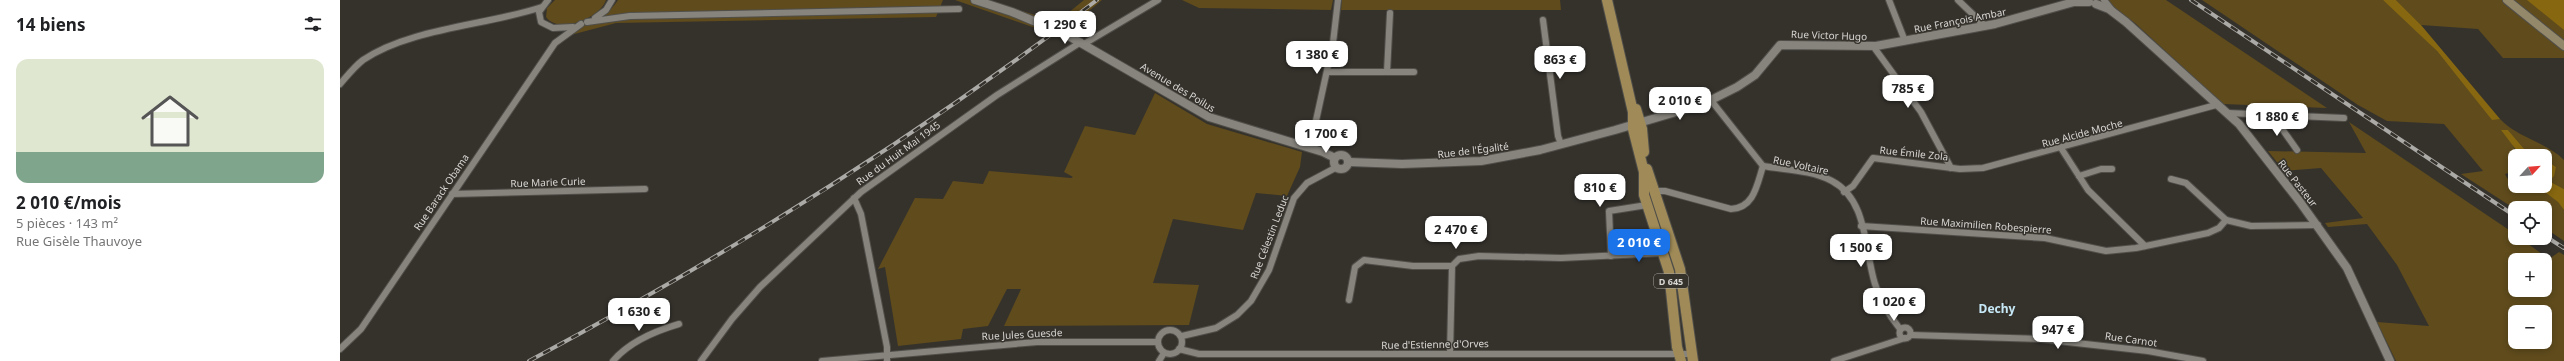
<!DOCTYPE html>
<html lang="fr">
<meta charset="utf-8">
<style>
:root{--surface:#fff;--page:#f6f6f6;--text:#202124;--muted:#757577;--line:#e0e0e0;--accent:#1a73e8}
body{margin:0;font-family:"Noto Sans",sans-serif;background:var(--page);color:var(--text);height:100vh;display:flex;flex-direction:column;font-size:15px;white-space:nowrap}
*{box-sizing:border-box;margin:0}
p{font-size:13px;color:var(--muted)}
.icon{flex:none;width:22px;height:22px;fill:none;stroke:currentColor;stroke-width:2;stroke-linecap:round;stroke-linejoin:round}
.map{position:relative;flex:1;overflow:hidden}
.side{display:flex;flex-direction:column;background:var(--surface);width:340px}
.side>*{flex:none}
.needle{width:26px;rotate:64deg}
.controls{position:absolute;left:2168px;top:149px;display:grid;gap:8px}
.controls a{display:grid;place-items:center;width:44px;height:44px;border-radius:8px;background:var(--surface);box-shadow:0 2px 6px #0003;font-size:20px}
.price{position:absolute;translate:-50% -34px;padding:0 9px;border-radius:8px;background:#fff;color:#222;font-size:13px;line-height:26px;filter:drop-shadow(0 1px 2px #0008)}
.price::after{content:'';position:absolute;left:50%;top:24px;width:12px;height:9px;margin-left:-6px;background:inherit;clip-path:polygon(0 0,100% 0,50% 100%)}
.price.on{background:var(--accent);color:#fff}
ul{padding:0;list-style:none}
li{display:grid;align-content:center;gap:8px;height:212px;padding:0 16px}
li+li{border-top:1px solid var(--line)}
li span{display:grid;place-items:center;height:124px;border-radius:12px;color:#555}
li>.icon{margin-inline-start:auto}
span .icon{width:72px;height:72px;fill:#fffc;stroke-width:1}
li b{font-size:17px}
h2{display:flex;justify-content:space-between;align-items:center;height:48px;padding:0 16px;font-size:17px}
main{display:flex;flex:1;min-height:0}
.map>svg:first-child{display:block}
.green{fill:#5f4b1c;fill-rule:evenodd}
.water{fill:#876710}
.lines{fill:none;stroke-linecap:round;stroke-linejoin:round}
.minor-casing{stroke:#514f4a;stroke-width:8}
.tertiary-casing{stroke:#514f4a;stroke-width:10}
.secondary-casing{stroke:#514f4a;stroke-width:10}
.primary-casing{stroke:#514f4a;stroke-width:12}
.minor{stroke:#87847d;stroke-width:6}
.tertiary{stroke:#87847d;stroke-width:8}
.secondary{stroke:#94886b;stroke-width:8}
.primary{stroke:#a08b58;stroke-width:10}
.rail-casing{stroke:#acaaa6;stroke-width:4}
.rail{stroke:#35322c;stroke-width:2.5;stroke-dasharray:8;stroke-linecap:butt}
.labels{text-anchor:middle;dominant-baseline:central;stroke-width:3;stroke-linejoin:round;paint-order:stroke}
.shield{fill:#35322c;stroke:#a7a5a1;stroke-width:1}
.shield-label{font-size:9px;font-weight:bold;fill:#d8d6d3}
.street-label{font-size:10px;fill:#d8d6d3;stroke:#35322c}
.quarter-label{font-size:12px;font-weight:bold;fill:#c7e9f7;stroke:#35322c}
</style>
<main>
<section class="side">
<h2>14 biens<svg class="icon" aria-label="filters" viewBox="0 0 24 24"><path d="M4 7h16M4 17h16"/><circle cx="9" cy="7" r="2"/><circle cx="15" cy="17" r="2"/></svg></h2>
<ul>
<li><span style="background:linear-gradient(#dfe7d0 75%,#7fa58c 0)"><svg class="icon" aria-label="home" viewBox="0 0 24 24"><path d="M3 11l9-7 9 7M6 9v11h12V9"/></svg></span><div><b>2 010 €/mois</b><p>5 pièces · 143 m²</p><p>Rue Gisèle Thauvoye</p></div></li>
</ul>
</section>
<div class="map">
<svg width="2224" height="361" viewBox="0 0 2224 361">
<rect width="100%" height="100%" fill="#35322c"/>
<!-- green -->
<g class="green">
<path d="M215,0H266C260,18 219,35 206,17L207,8Z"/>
<path d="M278,0H603L596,17L276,23L227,36C245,20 263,23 278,0Z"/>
<polygon points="615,0 648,0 717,22 744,0 762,0 726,30 718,26 710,33"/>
<polygon points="842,0 993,0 991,10 859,8"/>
<polygon points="1002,0 1220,0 1221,10 1001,10"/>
<polygon points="1769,0 1826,0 1987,108 1883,104 1795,23 1771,6"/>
<path d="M1862,0H2043L2050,4L2097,51L2152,119H2160C2178,138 2206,142 2224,160V189L2209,181L2216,167L2205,159V156L2186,151L2168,130L2177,156H2175V171L2165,174C2174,192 2181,183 2196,186C2203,188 2221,202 2224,210C2224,218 2224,232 2224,241L2205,228V208L2175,209L2121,174L2143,171L2104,124L2047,121L2018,105Z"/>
<polygon points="2056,0 2224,0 2224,58 2163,58 2138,29 2081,25"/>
<polygon points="815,93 867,124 962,152 960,167 947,196 916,193 903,230 833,219 813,283 859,285 849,325 664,326 681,289 667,289 648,326 623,329 621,339 558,346 545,267 538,269 575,198 603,199 613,181 643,184 649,171 731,178 733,177 724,172 745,126 795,135"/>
<path d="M2009,122L2175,234V238H2180L2209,259L2219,252L2224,255V361H2056L2037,322L2089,326L2057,265L2027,224L1988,227L1985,223L2023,218L1981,168L1944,171L1928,151L2026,153ZM2175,260H2205V290H2175ZM2175,312H2205V342H2175Z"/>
</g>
<!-- water -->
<g class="water">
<polygon points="2043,0 2056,0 2081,25 2160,119 2152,120 2097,51"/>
<polygon points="2187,0 2224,0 2224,30"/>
<polygon points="2161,130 2168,130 2186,151 2199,156 2177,156 2177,151"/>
<polygon points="2205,159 2216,167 2214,176 2209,181 2224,189 2224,210 2218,202 2197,186 2205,186"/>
</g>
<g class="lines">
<defs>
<g id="minor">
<polyline points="208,0 199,12 201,22 213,28 233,27"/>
<polyline points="1549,0 1565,41"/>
<polyline points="1618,0 1645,26"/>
<polyline points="1764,0 1772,10"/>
<polyline points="255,18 266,10 272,0"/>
<polyline points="1203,20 1218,136 1221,144"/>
<polyline points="247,22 290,16 619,9"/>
<polyline points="744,44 818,0"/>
<polyline points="1533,46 1581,112 1611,168"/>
<polyline points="987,72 1074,72"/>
<polyline points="1047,72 1050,13"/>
<path d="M0,84C7,76 15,66 23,60C70,28 149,25 202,7"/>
<path d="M1370,99L1423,166C1445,170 1471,170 1492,181C1528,200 1524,249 1535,284C1540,301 1549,315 1560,329"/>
<polyline points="1887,113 2004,118"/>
<polyline points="1931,113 1957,150"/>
<polyline points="970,148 993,43 998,0"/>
<polyline points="1721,148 1748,190 1805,246"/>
<polyline points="1739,176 1761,169 1772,169"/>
<polyline points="1831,179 1846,183 1886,220"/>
<path d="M1314,191H1325L1391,209C1414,208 1417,185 1423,166"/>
<polyline points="1504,192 1513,186 1533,158 1620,169 1643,168 1876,105"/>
<polyline points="112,194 305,189"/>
<polyline points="514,198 521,214 547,347 547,361"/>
<polyline points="1521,226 1705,238 1766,251 1796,248 1868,233 1879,228 1886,220 1911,226 1978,225"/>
<polyline points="1271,256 1269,211 1307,205"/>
<polyline points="1009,300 1015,267 1024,260 1073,266 1112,266 1119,259 1139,256 1221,258 1323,253"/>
<circle cx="1565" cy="333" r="5.5"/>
<circle cx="830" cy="342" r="12"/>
<polyline points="1571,335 1700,339 1808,351 1863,361"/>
<polyline points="842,336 876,328 897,315 911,301 929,270 954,198 967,183 997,167"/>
<polyline points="0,349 21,329 215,43 241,24"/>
<polyline points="839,349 859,354 1352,354"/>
<polyline points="1110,354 1112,266"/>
<path d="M273,361C289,342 315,331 339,324"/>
<polyline points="361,361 392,319 420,287 521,192 657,95 741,42"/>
<polyline points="482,361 697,342 818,342"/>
<polyline points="819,361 824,353"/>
<polyline points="1494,361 1565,338"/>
</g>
<g id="tertiary">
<polyline points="635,0 672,12 727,35 869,117 983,152 995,158"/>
<polyline points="1756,4 1769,9 1786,22 1899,124 1960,202 2007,268 2050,361"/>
<circle cx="1001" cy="162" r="7"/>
<polyline points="1009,162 1062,164 1141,161 1200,150 1275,130 1363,104 1397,87 1415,75 1440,45 1536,46 1655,24 1734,2 1749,2"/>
</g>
<polyline id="secondary" points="2167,0 2224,46"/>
<g id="primary">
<polyline points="1267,0 1293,112 1293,129 1304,172 1304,195 1329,272 1337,347 1341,361"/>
<polyline points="1296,109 1302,129 1304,152"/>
<polyline points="1307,169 1340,269 1353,361"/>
</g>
</defs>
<!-- minor casing -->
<use href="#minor" class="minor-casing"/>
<!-- tertiary casing -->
<use href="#tertiary" class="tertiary-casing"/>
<!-- secondary casing -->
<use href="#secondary" class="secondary-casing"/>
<!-- primary casing -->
<use href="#primary" class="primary-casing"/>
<!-- minor -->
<use href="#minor" class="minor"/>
<!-- tertiary -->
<use href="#tertiary" class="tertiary"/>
<!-- secondary -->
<use href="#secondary" class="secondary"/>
<!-- primary -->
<use href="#primary" class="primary"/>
<defs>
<g id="rail">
<polyline points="1851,0 2175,216"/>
<polyline points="2205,236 2224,248"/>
<path d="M189,361C390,254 576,138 757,0"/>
</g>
</defs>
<!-- rail casing -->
<use href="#rail" class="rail-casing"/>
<!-- rail -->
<use href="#rail" class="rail"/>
</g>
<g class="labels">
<!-- shield labels -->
<rect class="shield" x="1314" y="274" width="34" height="14" rx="3"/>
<g class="shield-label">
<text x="1331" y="281">D 645</text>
</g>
<!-- street labels -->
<g class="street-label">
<text transform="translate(1620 20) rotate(-11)">Rue François Ambar</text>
<text transform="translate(1489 35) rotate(2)">Rue Victor Hugo</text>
<text transform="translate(838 87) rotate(31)">Avenue des Poilus</text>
<text transform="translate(1742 133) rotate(-15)">Rue Alcide Moche</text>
<text transform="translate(1133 150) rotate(-7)">Rue de l'Égalité</text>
<text transform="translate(558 153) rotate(-36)">Rue du Huit Mai 1945</text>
<text transform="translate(1574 153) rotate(6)">Rue Émile Zola</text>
<text transform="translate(1461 165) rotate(12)">Rue Voltaire</text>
<text transform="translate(208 182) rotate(-2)">Rue Marie Curie</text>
<text transform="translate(1958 183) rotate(52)">Rue Pasteur</text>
<text transform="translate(101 192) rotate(-56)">Rue Barack Obama</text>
<text transform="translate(1646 225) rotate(4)">Rue Maximilien Robespierre</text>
<text transform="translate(929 237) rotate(-69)">Rue Célestin Leduc</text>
<text transform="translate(682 334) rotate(-3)">Rue Jules Guesde</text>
<text transform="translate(1791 339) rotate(8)">Rue Carnot</text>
<text transform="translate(1095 344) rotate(-1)">Rue d'Estienne d'Orves</text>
</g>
<!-- quarter labels -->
<g class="quarter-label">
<text x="1657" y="308">Dechy</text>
</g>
</g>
</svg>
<div class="controls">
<a><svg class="needle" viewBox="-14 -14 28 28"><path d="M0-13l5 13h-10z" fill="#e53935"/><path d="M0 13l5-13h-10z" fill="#757577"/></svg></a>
<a><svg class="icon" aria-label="locate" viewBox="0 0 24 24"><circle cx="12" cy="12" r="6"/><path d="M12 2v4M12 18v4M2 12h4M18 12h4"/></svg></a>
<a>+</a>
<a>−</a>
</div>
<b class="price" style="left:725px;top:45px">1 290 €</b>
<b class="price" style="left:977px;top:75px">1 380 €</b>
<b class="price" style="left:1220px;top:80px">863 €</b>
<b class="price" style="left:1568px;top:109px">785 €</b>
<b class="price" style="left:1340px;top:121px">2 010 €</b>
<b class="price" style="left:1937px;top:137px">1 880 €</b>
<b class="price" style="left:986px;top:154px">1 700 €</b>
<b class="price" style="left:1260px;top:208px">810 €</b>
<b class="price" style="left:1116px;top:250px">2 470 €</b>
<b class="price on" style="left:1299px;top:263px">2 010 €</b>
<b class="price" style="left:1521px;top:268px">1 500 €</b>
<b class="price" style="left:1554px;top:322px">1 020 €</b>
<b class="price" style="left:299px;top:332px">1 630 €</b>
<b class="price" style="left:1718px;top:350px">947 €</b>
</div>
</main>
